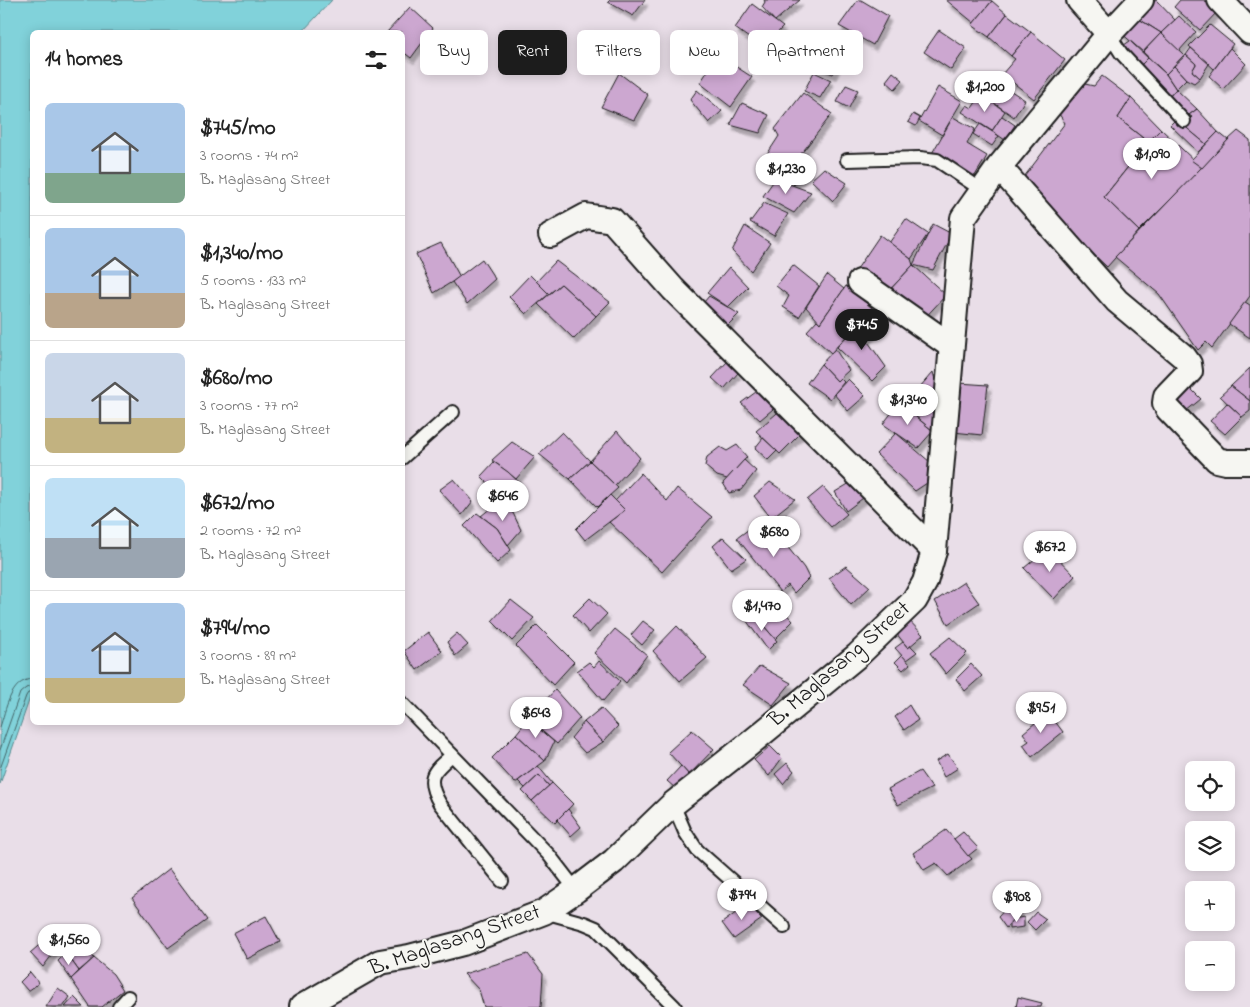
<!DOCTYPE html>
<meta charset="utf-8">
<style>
:root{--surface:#fff;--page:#f2f2f2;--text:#222;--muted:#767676;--line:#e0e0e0;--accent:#1c1c1c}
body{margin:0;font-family:"Indie Flower",sans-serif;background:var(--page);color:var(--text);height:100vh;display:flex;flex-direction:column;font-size:19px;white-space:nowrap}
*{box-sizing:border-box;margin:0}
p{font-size:16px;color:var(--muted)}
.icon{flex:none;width:28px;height:28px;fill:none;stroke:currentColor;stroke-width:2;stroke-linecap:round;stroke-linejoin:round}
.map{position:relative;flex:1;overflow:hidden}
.sheet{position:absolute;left:30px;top:30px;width:375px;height:695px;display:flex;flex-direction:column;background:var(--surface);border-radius:8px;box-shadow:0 2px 12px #0003}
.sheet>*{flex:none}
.guide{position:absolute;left:420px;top:30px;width:475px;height:45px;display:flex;gap:10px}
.fabs{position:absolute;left:1185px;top:761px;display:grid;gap:10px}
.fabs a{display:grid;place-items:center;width:50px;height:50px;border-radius:8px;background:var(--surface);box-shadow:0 2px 12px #0003;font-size:25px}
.price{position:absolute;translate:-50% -42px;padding:0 11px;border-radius:18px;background:#fff;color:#222;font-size:16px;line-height:32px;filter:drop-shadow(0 1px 2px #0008)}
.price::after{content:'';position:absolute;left:50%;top:30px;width:15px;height:11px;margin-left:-8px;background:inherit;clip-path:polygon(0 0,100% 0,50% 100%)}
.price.on{background:var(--accent);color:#fff}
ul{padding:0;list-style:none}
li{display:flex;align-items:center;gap:15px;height:125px;padding:0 15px}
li+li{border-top:1px solid var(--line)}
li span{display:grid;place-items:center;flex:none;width:140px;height:100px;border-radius:8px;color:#555}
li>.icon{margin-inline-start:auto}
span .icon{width:60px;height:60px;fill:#fffc;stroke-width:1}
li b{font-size:21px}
h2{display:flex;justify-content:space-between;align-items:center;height:60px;padding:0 15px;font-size:21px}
.tag{padding:0 18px;border-radius:8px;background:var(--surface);box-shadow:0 2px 12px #0003;font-size:18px;line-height:45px}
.tag.on{background:var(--accent);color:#fff}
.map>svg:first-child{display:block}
.water{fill:#81d2da;stroke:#59898e}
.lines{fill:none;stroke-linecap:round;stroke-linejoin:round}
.shore{stroke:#446568;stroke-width:1}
.building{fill:#cca7d0;stroke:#1c1c1c;filter:url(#shadow)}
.lane-casing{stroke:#1c1c1c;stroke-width:16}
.street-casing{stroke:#1c1c1c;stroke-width:28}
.lane{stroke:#f6f6f2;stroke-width:12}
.street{stroke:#f6f6f2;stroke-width:24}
.labels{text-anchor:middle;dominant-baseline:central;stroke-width:4;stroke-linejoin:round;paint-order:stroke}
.street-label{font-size:22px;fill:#1c1c1c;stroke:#f6f6f2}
</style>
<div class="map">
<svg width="1250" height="1007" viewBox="0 0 1250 1007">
<defs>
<filter id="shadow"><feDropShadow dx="3" dy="5.5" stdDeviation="1" flood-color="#0004"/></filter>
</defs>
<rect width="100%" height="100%" fill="#e9dee8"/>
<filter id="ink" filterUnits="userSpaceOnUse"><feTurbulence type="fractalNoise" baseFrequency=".02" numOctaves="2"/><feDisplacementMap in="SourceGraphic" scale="10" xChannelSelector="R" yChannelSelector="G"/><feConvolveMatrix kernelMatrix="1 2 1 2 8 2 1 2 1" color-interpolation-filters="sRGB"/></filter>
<g filter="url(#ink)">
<!-- water -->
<polygon class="water" points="0,0 332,0 302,32 32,32 32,692 0,784"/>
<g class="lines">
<!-- shore -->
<g class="shore">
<path d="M0,727C6,710 10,680 32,679"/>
<polyline points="0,750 20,693 26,688 32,686"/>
<polyline points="0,769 26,696 28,693 32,693"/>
</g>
</g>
<!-- building -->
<g class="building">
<polygon points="610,0 645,0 633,16 608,2"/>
<polygon points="764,0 800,0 775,21 762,7 765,2"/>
<polygon points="858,0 861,0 888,16 873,45 839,26"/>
<polygon points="946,0 990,0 992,1 974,23"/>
<polygon points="1156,0 1175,20 1161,33 1139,19"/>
<polygon points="1180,0 1204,0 1218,11 1200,30 1174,7"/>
<polygon points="992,1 1007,14 989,37 972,25"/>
<polygon points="752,4 783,27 763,48 735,28"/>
<polygon points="410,7 433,28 411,58 402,51 402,32 387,32"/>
<polygon points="1007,14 1031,32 1011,56 989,37"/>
<polygon points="1134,16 1161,33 1143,52 1120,32"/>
<polygon points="1179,16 1196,32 1179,51 1161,33"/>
<polygon points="1210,25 1233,44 1214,69 1189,46"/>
<polygon points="939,30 966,48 951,70 924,52"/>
<polygon points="1031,32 1065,60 1034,99 1002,74 1015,59 1011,56"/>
<polygon points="1161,33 1184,55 1166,74 1143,52"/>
<polygon points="1130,41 1148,58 1141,65 1124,45"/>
<polygon points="827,46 844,51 833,74 816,68"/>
<polygon points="1191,48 1209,64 1200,78 1192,71 1196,64 1186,55"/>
<polygon points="1230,48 1246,64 1223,89 1209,76"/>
<polygon points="718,55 752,77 731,107 700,83"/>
<polygon points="1186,55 1196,64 1192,71 1200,78 1194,83 1186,79 1174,66"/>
<polygon points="1148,58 1166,74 1176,89 1170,96 1141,65"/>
<polygon points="1174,66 1186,79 1176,89 1166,74"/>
<polygon points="814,72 831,80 820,98 804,91"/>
<polygon points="893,72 903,80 895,89 886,81"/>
<polygon points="619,73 648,95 634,120 601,107"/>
<polygon points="1102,76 1131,98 1118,118 1148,142 1104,197 1139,231 1107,267 1086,247 1024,177 1065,123 1059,114 1085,84 1094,86"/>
<polygon points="846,85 858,90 849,108 837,102"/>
<polygon points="938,87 962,101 942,135 919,121"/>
<polygon points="1005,87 1025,100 1014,117 994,103"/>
<polygon points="1176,89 1197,109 1189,115 1170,96"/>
<polygon points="697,90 722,111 709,123 690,100"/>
<polygon points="803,93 832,114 787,172 766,156 779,136 775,129"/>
<polygon points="981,95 1005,111 992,131 962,112 967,105 972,108"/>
<polygon points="1131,98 1161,129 1148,142 1118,118"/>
<polygon points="742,103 769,115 760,133 730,125"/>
<polygon points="1197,109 1218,132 1206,144 1184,126 1192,117 1189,115"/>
<polygon points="913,114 920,118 916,126 908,122"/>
<polygon points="1002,116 1015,125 1005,140 992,131"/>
<polygon points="953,117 975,129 967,144 987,156 973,179 931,155"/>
<polygon points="1176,119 1206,144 1198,152 1170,125"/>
<polygon points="980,124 999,136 992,146 973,134"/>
<polygon points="1161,129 1202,168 1139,231 1104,197 1148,142"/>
<polygon points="1238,131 1250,140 1250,296 1212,348 1206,342 1198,350 1159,294 1115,257 1228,140"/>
<polygon points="1218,132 1228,140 1202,168 1191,160"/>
<polygon points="798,159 810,170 794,185 785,176"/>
<polygon points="824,168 847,183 833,201 811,180"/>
<polygon points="775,179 811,192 794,213 763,196"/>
<polygon points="764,203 788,214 774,236 750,222"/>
<polygon points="906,219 928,234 911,259 889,243"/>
<polygon points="933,224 952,234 933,270 913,265"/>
<polygon points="745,226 770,243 751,271 732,251"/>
<polygon points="880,235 911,259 913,265 887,293 855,272"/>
<polygon points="441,243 460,277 434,293 416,254"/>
<polygon points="482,259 495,279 467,304 452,282"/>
<polygon points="556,261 610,302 596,316 561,284 549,294 536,282"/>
<polygon points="793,265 819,286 799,317 783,307 789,296 776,286"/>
<polygon points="913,265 946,295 920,323 887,293"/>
<polygon points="729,267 748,287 728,307 707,293"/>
<polygon points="530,275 549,294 526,314 509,297"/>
<polygon points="827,275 844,289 820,323 806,307"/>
<polygon points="561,284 596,316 574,339 538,304"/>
<polygon points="846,286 872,308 831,353 807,331 817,320 820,323"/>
<polygon points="709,296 739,314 721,332 699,308"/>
<polygon points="1245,302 1250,305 1250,338 1229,324"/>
<polygon points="863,318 873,333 866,339 886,367 872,381 837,347"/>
<polygon points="835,349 849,370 837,381 821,364"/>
<polygon points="727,362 738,373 724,389 712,378"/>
<polygon points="821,364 837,381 840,378 844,382 830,399 807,383"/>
<polygon points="1250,368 1250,401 1231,386"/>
<polygon points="933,372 941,403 933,431 903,406"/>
<polygon points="848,379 865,396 848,411 834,394"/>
<polygon points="959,383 988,385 982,435 953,432"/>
<polygon points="1231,386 1250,401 1250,411 1242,417 1220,396"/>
<polygon points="1190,388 1201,399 1181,415 1170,404"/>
<polygon points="760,389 779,404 760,420 741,403"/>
<polygon points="899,403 933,431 918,448 883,424"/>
<polygon points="1227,403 1242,417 1225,434 1210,421"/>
<polygon points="783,408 805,429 780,454 756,431"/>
<polygon points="617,431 640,458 615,485 590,461"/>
<polygon points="562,432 590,461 570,479 539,454"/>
<polygon points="896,433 930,462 927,483 915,491 876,454"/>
<polygon points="763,438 777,451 768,460 755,448"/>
<polygon points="512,442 535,457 516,479 492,460"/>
<polygon points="737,445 747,457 727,479 717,476 705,466 707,457 720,447 727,451"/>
<polygon points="744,460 756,471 741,490 729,493 723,483"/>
<polygon points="590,461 618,488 597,507 570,479"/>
<polygon points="494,462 508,472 522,485 504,499 481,476"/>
<polygon points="641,473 667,501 677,488 712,517 662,572 609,522 625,510 615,501"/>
<polygon points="454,479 473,501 462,515 439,490"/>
<polygon points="855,480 867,495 846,511 835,492"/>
<polygon points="770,482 795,499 771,518 754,496"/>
<polygon points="823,487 847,514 831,527 807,500"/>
<polygon points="610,495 625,510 585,540 576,529"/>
<polygon points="497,503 513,513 521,530 508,545 497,528 481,516"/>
<polygon points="477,513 497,528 511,550 497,563 464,526"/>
<polygon points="786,514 799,528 788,538 775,523"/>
<polygon points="757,523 773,534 790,550 804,568 809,578 794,593 788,585 780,592 737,538"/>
<polygon points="723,537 746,559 731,569 713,546"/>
<polygon points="1048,548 1075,576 1054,599 1024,568"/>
<polygon points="846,566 870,587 851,605 829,578"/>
<polygon points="964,582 979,603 948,624 935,601"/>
<polygon points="590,598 607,614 589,633 573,615"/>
<polygon points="511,600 534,618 512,641 492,621"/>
<polygon points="776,603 793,621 775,639 758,619"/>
<polygon points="754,615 777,641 768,650 746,620"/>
<polygon points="905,616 923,635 908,648 892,628"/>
<polygon points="643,621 655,630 642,645 631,635"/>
<polygon points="537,625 574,662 553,685 516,646"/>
<polygon points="677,626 707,658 680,681 653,651"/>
<polygon points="615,629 647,655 626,683 594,653"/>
<polygon points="428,632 442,651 417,670 404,651"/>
<polygon points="457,633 468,645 455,656 447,642"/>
<polygon points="950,637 967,653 946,674 930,653"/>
<polygon points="903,642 908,648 911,646 917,652 906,660 895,648"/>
<polygon points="902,655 910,664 903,670 895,662"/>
<polygon points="599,661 620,681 603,701 577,671 589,662 594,667"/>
<polygon points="971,664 982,676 965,691 956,679"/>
<polygon points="760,666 791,683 773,705 743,685"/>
<polygon points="555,690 580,718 557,744 528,719"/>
<polygon points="909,705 918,720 904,730 895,717"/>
<polygon points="601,708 618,726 603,742 584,722"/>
<polygon points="1048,712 1063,732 1032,757 1023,745 1029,741 1023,733"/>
<polygon points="528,719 554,742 545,761 516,734"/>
<polygon points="584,722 603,742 585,753 571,738"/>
<polygon points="692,730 714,749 689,775 668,752"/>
<polygon points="516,734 545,761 515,783 492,758"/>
<polygon points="770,746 782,758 769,776 754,760"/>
<polygon points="948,754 958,768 944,777 936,761"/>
<polygon points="787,763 794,771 783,784 775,774"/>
<polygon points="538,766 552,783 549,786 539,775 525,788 518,781"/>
<polygon points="681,766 689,775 675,788 667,781"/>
<polygon points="920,771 932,788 898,805 888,789"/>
<polygon points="539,775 549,786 532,801 522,791"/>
<polygon points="552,783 573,804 555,823 532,801"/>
<polygon points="568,809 581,827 571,836 557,820"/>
<polygon points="946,830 972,859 948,876 936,863 924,870 913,853"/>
<polygon points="963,832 978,848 968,856 954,839"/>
<polygon points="169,869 207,920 168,948 132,898"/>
<polygon points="748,904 762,919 734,939 722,923"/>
<polygon points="1010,904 1020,911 1006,928 998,917"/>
<polygon points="1036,912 1046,919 1035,930 1027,922"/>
<polygon points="266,916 280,942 247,959 233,933"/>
<polygon points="1024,917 1024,927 1009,929 1009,924 1013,919"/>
<polygon points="45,940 55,951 43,967 30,953"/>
<polygon points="81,943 94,958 79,971 66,953"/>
<polygon points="66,953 79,971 71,979 58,961"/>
<polygon points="528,954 543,974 541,1007 484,1007 479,990 464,974"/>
<polygon points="94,958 113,974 123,990 102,1007 90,1007 71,979"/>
<polygon points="30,972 39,983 28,991 20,982"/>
<polygon points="58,988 70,997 63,1007 46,1007"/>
<polygon points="74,997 84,1007 65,1007"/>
<polygon points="1018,997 1042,1003 1041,1007 1016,1007"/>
</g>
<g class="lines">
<defs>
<g id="lane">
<polyline points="1109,34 1121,53 1184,121"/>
<polyline points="847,160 920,158 937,160 982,190"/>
<polyline points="402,458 453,412"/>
<polyline points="402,703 549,855 576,890"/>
<path d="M452,755C432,772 425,778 440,804L502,881"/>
<polyline points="673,804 685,832 697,850 784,927"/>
<polyline points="544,912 584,923 596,928 675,1007"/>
<polyline points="119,1007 128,997"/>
</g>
<g id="street">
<polyline points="1079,0 1109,34"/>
<polyline points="1220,0 1250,32"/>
<polyline points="999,167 1117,301 1184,357 1189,364 1190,371 1166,396 1165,403 1168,409 1217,460 1226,462 1250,462"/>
<polyline points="551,235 586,216 612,220 673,289 934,551"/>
<polyline points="860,282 951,346"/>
<polyline points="302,1007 380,962 409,957 463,943 544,912 576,890 614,861 673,804 748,745 858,655 915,600 925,582 934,551 963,218 999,167 1109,34 1141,0"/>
</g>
</defs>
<!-- lane casing -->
<use href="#lane" class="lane-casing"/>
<!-- street casing -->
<use href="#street" class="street-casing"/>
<!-- lane -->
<use href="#lane" class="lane"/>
<!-- street -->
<use href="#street" class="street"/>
</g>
</g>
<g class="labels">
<!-- street labels -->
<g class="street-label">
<text transform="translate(840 665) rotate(-41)">B. Maglasang Street</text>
<text transform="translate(455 941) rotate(-19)">B. Maglasang Street</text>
</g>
</g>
</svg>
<div class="fabs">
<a><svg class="icon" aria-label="locate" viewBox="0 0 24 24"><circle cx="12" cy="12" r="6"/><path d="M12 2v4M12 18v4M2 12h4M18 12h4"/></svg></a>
<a><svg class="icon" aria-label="layers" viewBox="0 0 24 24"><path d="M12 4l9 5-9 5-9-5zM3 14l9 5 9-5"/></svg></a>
<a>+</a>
<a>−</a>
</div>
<b class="price" style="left:985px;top:113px">$1,200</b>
<b class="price" style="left:1152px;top:180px">$1,090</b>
<b class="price" style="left:786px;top:195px">$1,230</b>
<b class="price on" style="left:862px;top:351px">$745</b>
<b class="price" style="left:908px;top:426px">$1,340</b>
<b class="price" style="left:503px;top:522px">$646</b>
<b class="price" style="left:774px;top:558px">$680</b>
<b class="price" style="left:1050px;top:573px">$672</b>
<b class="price" style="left:762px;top:632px">$1,470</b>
<b class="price" style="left:1041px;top:734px">$951</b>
<b class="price" style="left:536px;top:739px">$643</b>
<b class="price" style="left:742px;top:921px">$794</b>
<b class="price" style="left:1017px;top:923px">$908</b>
<b class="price" style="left:69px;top:966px">$1,560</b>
<div class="guide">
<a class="tag">Buy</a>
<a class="tag on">Rent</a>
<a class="tag">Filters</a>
<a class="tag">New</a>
<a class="tag">Apartment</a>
</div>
<section class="sheet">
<h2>14 homes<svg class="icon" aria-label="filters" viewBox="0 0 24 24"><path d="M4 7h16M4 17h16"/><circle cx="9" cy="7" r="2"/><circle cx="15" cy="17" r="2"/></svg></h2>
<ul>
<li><span style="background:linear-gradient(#a9c7e8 70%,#7fa58c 0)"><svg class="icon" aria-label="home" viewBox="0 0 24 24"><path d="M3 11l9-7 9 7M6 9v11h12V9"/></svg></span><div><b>$745/mo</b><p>3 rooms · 74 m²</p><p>B. Maglasang Street</p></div></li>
<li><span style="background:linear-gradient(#a9c7e8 65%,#b9a48a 0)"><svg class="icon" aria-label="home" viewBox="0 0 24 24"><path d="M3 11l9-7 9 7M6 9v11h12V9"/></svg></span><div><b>$1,340/mo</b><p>5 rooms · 133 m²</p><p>B. Maglasang Street</p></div></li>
<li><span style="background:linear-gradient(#c9d6e8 65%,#c2b280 0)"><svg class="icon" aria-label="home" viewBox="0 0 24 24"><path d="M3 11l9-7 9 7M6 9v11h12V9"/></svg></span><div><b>$680/mo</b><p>3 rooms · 77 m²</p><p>B. Maglasang Street</p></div></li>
<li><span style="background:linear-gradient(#bfe0f5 60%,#9aa5b1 0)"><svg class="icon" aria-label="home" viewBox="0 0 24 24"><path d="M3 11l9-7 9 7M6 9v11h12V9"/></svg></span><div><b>$672/mo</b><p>2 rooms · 72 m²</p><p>B. Maglasang Street</p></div></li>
<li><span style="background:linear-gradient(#a9c7e8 75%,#c2b280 0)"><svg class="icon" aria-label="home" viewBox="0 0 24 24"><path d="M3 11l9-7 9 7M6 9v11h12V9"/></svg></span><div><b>$794/mo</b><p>3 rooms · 89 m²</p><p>B. Maglasang Street</p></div></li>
</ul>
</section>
</div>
